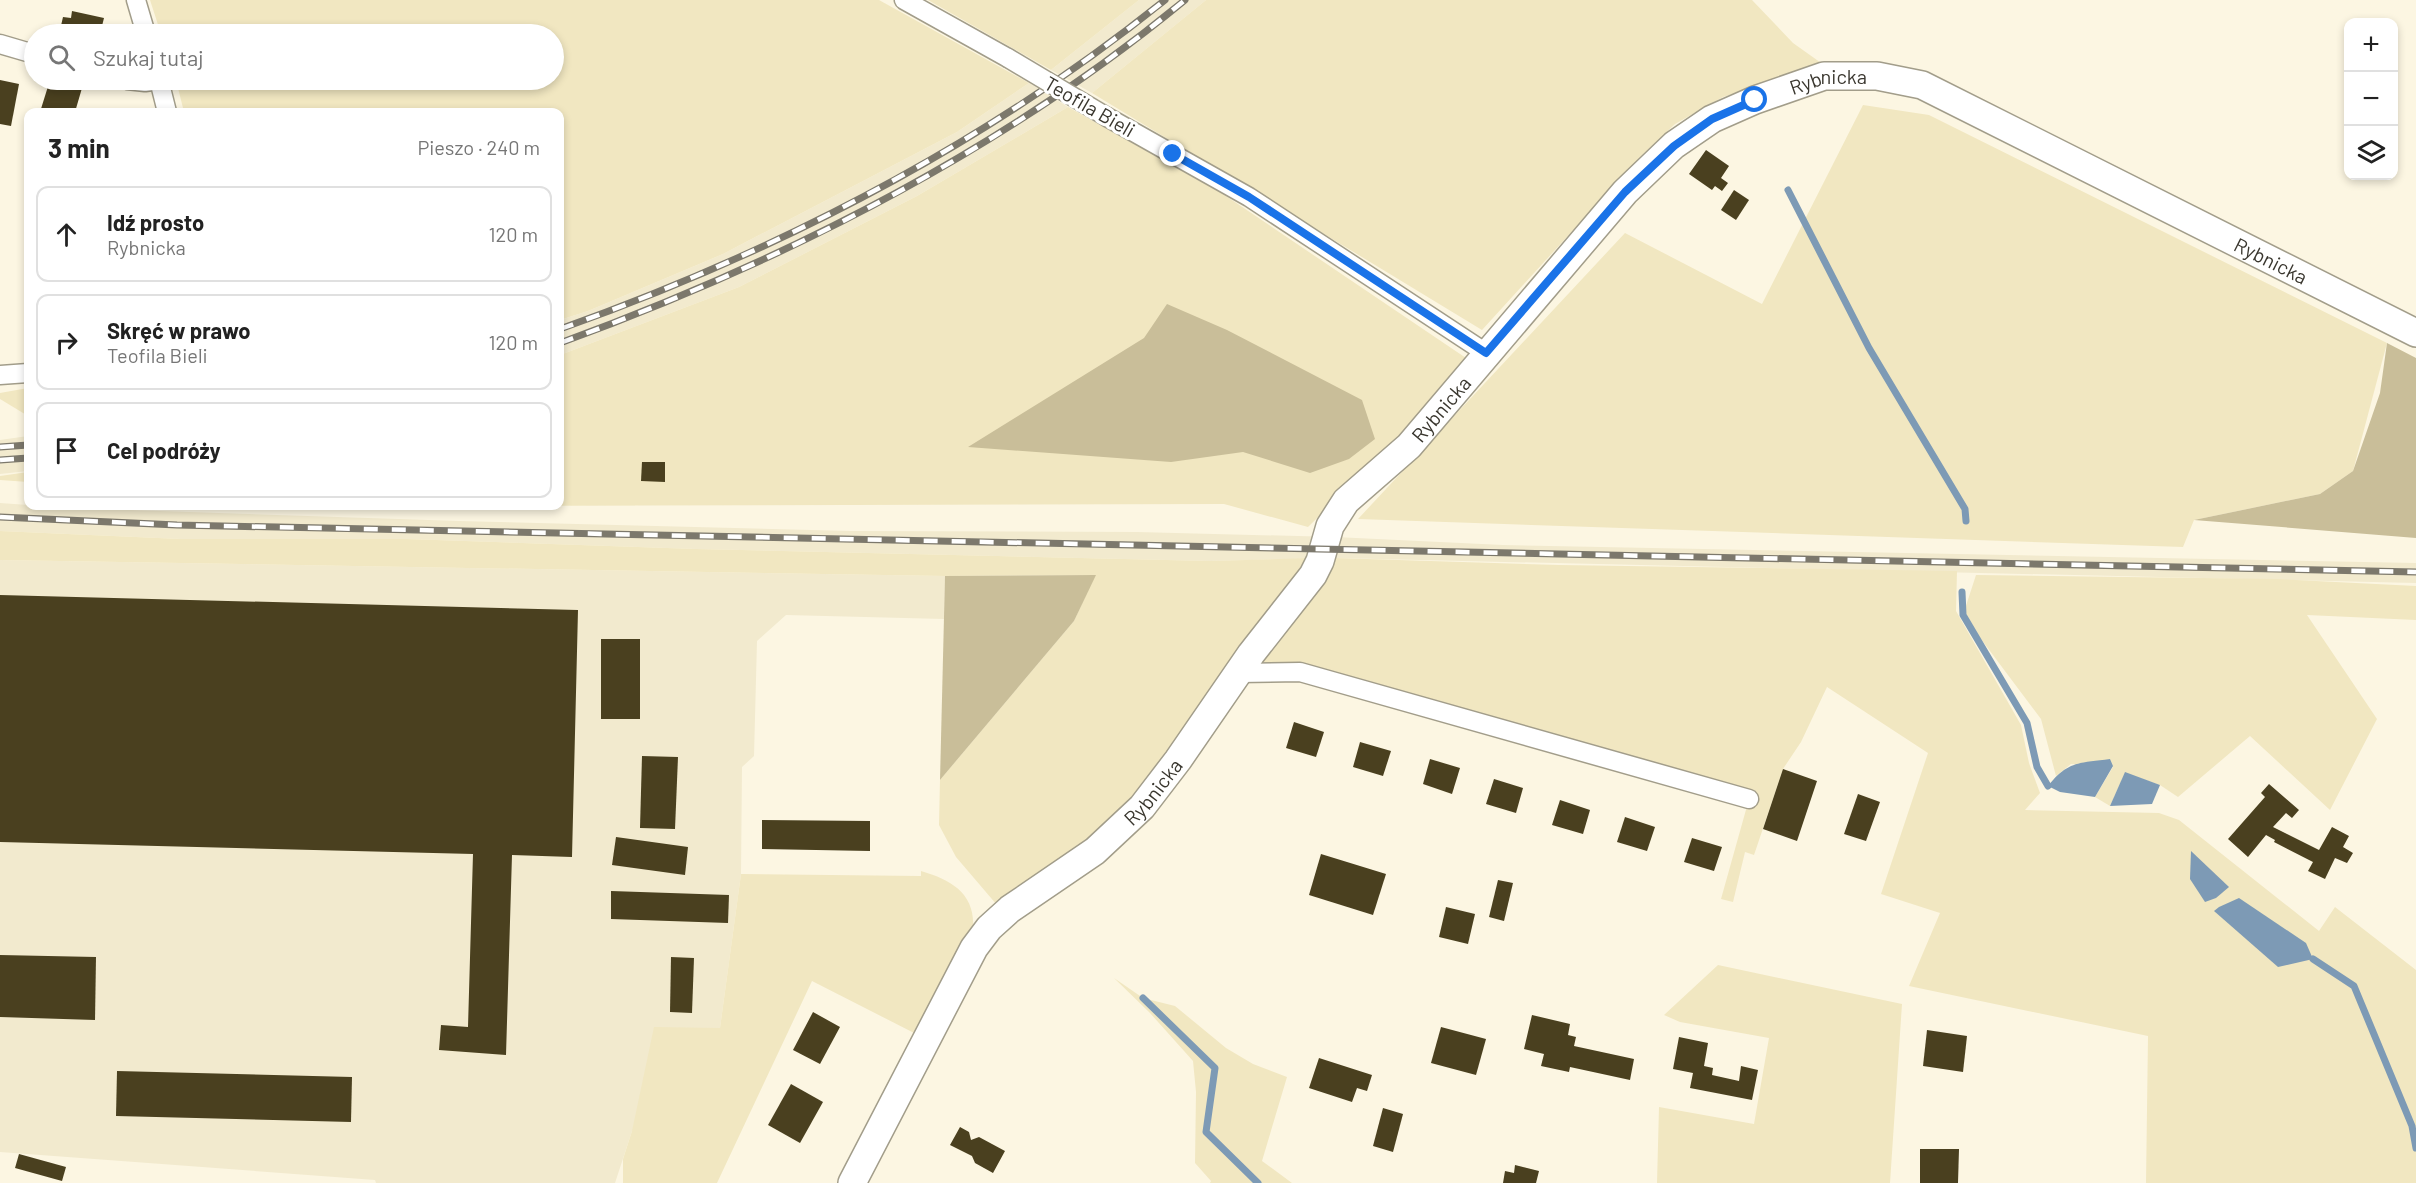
<!DOCTYPE html>
<html lang="pl">
<head>
<meta charset="utf-8">
<style>
  :root { --surface:#fff; --page:#f2f2f2; --text:#222; --muted:#767676; --line:#e0e0e0 }
  body { margin:0; font-family:Barlow,sans-serif; background:var(--page); color:var(--text) }
  .controls { position:absolute; right:18px; top:18px; display:grid; overflow:hidden; border-radius:12px; box-shadow:0 3px 9px #0003 }
  .controls button { width:54px; height:54px; display:grid; place-items:center; padding:0; border:0; border-bottom:2px solid var(--line); background:var(--surface); color:var(--text); font:30px sans-serif }
  .stop { position:absolute; width:18px; height:18px; margin:-14px; border:4px solid #1a73e8; border-radius:50%; background:#fff }
  .stop.end { background:#1a73e8; border-color:#fff; box-shadow:0 2px 6px #0008 }
  .list { margin:0; padding:0; list-style:none }
  h2 { display:flex; justify-content:space-between; align-items:center; height:78px; margin:0; padding:0 24px; font-size:26px }
  h2 small { font-size:20px; font-weight:400; color:var(--muted) }
  .list li { display:grid; grid-template-columns:39px 1fr auto; gap:18px; align-items:center; box-sizing:border-box; height:96px; margin:0 12px 12px; padding:0 12px; border:2px solid var(--line); border-radius:12px }
  .list b { display:block; font-size:22px; white-space:nowrap }
  .list p { margin:0; font-size:20px; white-space:nowrap; color:var(--muted) }
  .list em { font-size:20px; font-style:normal; color:var(--muted) }
  .icon { flex:none; width:33px; height:33px; fill:none; stroke:currentColor; stroke-width:2; stroke-linecap:round; stroke-linejoin:round }
  .map { position:relative; flex:none; width:2416px; height:1183px; overflow:hidden }
  .search { position:absolute; background:var(--surface); box-shadow:0 3px 9px #0003; left:24px; top:24px; width:540px; height:66px; display:flex; align-items:center; gap:15px; box-sizing:border-box; padding:0 21px; border-radius:33px; color:var(--muted); font-size:22px }
  .panel { position:absolute; background:var(--surface); box-shadow:0 3px 9px #0003; left:24px; top:108px; width:540px; height:402px; border-radius:12px }
  .map>svg:first-child { display:block }
</style>
</head>
<body>
<div class="map">
<svg width="2416" height="1183" viewBox="0 0 2416 1183">
  <rect width="100%" height="100%" fill="#fcf6e2"/>
  <g fill="#f2eace">
    <polygon points="1139,0 1206,0 1092,93 1051,70"/>
    <polygon points="1029,83 1068,107 917,196 739,287 560,355 560,320 588,311 723,254 957,132"/>
    <polygon points="28,436 28,471 0,474 0,440"/>
    <polygon points="0,503 70,508 459,521 851,531 1137,532 1335,537 1503,545 2416,563 2416,583 1335,558 1210,561 696,549 407,539 181,539 0,531"/>
    <polygon points="0,560 945,576 944,619 786,615 757,641 754,756 742,767 741,874 720,1028 632,1131 615,1183 376,1183 375,1180 0,1152"/>
  </g>
  <g fill="#f1e7c1">
    <polygon points="150,0 879,0 1029,83 957,132 723,254 588,311 560,320 560,112 184,112 176,80 554,80 554,34 161,34"/>
    <polygon points="928,0 1139,0 1051,70"/>
    <polygon points="1206,0 1752,0 1793,43 1824,65 1723,97 1675,124 1639,158 1482,330 1092,93"/>
    <polygon points="1863,105 1929,115 2387,343 2353,471 2320,494 2194,520 2183,547 1358,519 1625,233 1762,304"/>
    <polygon points="1068,107 1223,194 1466,358 1401,436 1308,527 1224,504 447,506 432,506 560,506 560,355 739,287 917,196"/>
    <polygon points="28,388 28,416 0,399 0,393"/>
    <polygon points="28,472 28,482 0,480 0,476"/>
    <polygon points="0,531 181,539 407,539 696,549 1210,561 1310,558 1124,813 1085,848 997,905 956,857 939,825 940,780 1074,621 1095,575 945,576 0,560"/>
    <polygon points="1335,558 1559,565 1957,571 1956,611 2021,725 2029,763 2040,793 2025,810 2159,813 2179,820 2319,931 2335,907 2416,970 2416,1183 2146,1183 2148,1036 1909,986 1940,913 1881,894 1928,753 1827,687 1801,742 1783,769 1754,855 1745,852 1733,902 1721,899 1749,799 1256,667"/>
    <polygon points="1976,575 2278,579 2416,586 2416,620 2307,615 2377,719 2330,810 2250,736 2178,797 2160,785 2125,773 2110,806 2095,797 2113,767 2071,764 2056,776 2041,719 1963,615"/>
    <path d="M921 871C952 880 976 894 973 930L920 1036 812 981 717 1183H623V1159L632 1131 654 1027 720 1028 741 874 921 876Z"/>
    <polygon points="1718,965 1902,1004 1890,1183 1657,1183 1659,1107 1754,1124 1769,1038 1680,1022 1664,1015"/>
    <polygon points="1114,978 1143,998 1175,1006 1226,1048 1253,1064 1287,1077 1262,1161 1292,1183 1210,1183 1211,1181 1195,1163 1196,1092 1193,1061 1150,1013"/>
  </g>
  <g fill="#c9be99">
    <polygon points="1167,304 1227,330 1362,400 1375,439 1349,459 1310,473 1243,452 1171,462 968,447 1144,338"/>
    <polygon points="2387,343 2416,358 2416,538 2194,520 2320,494 2353,471 2380,393"/>
    <polygon points="1096,575 1074,621 940,780 945,576"/>
  </g>
  <g fill="#7d9ab5">
    <path d="M2110 759 2113 766 2095 797 2060 792 2048 786C2068 761 2079 763 2110 759Z"/>
    <polygon points="2125,772 2160,785 2152,804 2110,806"/>
    <polygon points="2191,851 2229,887 2216,898 2205,902 2190,879"/>
    <polygon points="2239,898 2306,943 2313,959 2278,967 2214,911 2219,907"/>
  </g>
  <g fill="none" stroke-linecap="round" stroke-linejoin="round">
    <g stroke="#7d9ab5" stroke-width="7">
      <polyline points="1788,190 1869,348 1965,509 1966,521"/>
      <polyline points="1962,592 1963,615 2027,723 2037,767 2048,786"/>
      <polyline points="2313,959 2354,986 2412,1126 2416,1148"/>
      <polyline points="1143,998 1215,1068 1206,1132 1258,1183"/>
    </g>
  </g>
  <g fill="#4a401f">
    <polygon points="72,11 104,18 100,34 68,34 68,32 60,30 63,17 71,18"/>
    <polygon points="0,80 19,84 11,126 0,124"/>
    <polygon points="50,80 82,88 75,112 40,112"/>
    <polygon points="1706,150 1729,166 1721,178 1728,183 1722,191 1715,186 1712,190 1689,174"/>
    <polygon points="1734,190 1749,200 1736,220 1721,210"/>
    <polygon points="642,462 665,462 665,482 641,481"/>
    <polygon points="0,595 578,610 572,857 512,855 506,1055 439,1050 441,1025 468,1027 473,854 0,842"/>
    <rect x="601" y="639" width="39" height="80"/>
    <polygon points="1294,722 1324,732 1316,757 1286,748"/>
    <polygon points="1360,742 1391,751 1383,776 1353,767"/>
    <polygon points="642,756 678,757 675,829 640,828"/>
    <polygon points="1430,759 1460,768 1452,794 1423,784"/>
    <polygon points="1783,769 1817,781 1797,841 1763,829"/>
    <polygon points="1494,779 1523,788 1516,813 1486,804"/>
    <polygon points="2269,784 2299,810 2292,818 2286,813 2273,827 2319,850 2332,827 2349,836 2343,847 2353,853 2347,863 2335,858 2325,879 2308,871 2313,862 2274,842 2275,840 2266,835 2248,857 2228,839 2265,797 2261,793"/>
    <polygon points="1858,794 1880,802 1866,841 1844,834"/>
    <polygon points="1560,800 1590,810 1583,834 1552,825"/>
    <polygon points="1625,817 1655,827 1647,851 1617,842"/>
    <polygon points="762,820 870,821 870,851 762,849"/>
    <polygon points="616,837 688,847 685,875 612,865"/>
    <polygon points="1692,838 1722,847 1714,871 1684,862"/>
    <polygon points="1321,854 1386,874 1373,915 1309,895"/>
    <polygon points="1498,880 1513,883 1504,921 1489,917"/>
    <polygon points="611,891 729,895 728,923 611,919"/>
    <polygon points="1446,907 1475,914 1468,944 1439,937"/>
    <polygon points="0,955 96,957 95,1020 0,1017"/>
    <polygon points="671,957 694,958 692,1013 670,1012"/>
    <polygon points="813,1012 840,1027 820,1064 793,1050"/>
    <polygon points="1532,1015 1570,1024 1568,1035 1576,1037 1574,1046 1634,1059 1630,1080 1570,1067 1569,1072 1541,1066 1544,1054 1524,1049"/>
    <polygon points="1441,1027 1486,1039 1476,1075 1431,1063"/>
    <polygon points="1927,1030 1967,1036 1963,1072 1923,1066"/>
    <polygon points="1679,1037 1708,1043 1704,1066 1713,1068 1712,1075 1739,1081 1741,1066 1758,1070 1752,1100 1690,1088 1693,1073 1673,1069"/>
    <polygon points="1319,1058 1372,1075 1367,1091 1357,1088 1352,1102 1309,1088"/>
    <polygon points="117,1071 352,1077 351,1122 116,1116"/>
    <polygon points="791,1084 823,1102 800,1143 768,1125"/>
    <polygon points="1383,1108 1403,1114 1393,1152 1373,1146"/>
    <polygon points="960,1127 969,1132 971,1140 979,1137 1005,1151 993,1173 975,1163 972,1156 950,1145"/>
    <polygon points="1920,1149 1959,1149 1958,1183 1920,1183"/>
    <polygon points="19,1154 66,1167 62,1181 15,1168"/>
    <polygon points="1515,1165 1539,1171 1536,1183 1503,1183 1505,1171 1514,1173"/>
  </g>
  <g fill="none" stroke-linecap="round" stroke-linejoin="round">
    <g stroke="#a29d8a" stroke-width="21">
      <g id="street">
        <polyline points="136,0 146,34"/>
        <polyline points="904,0 1008,58"/>
        <polyline points="0,44 34,54"/>
        <polyline points="127,80 145,82 159,80"/>
        <polyline points="159,80 167,112"/>
        <polyline points="1107,117 1249,197 1486,353"/>
        <polyline points="0,375 28,373"/>
        <polyline points="1238,673 1300,672 1749,799"/>
      </g>
    </g>
    <g stroke="#a29d8a" stroke-width="30">
      <g id="secondary">
        <path id="s1" d="M852 1183 974 948 989 928 1010 909 1095 851 1142 807 1178 760 1251 654 1313 575 1320 561 1330 526 1346 501 1409 446 1625 192 1674 145 1712 119 1755 100 1824 76H1877L1922 85 2416 333"/>
      </g>
    </g>
    <use href="#street" stroke="#fff" stroke-width="18"/>
    <use href="#secondary" stroke="#fff" stroke-width="27"/>
    <g stroke="#7c786c" stroke-width="7">
      <g id="rail">
        <path d="M560 329C776 252 986 144 1165 0"/>
        <path d="M560 343C784 261 1001 152 1185 0"/>
        <polyline points="0,447 28,445"/>
        <polyline points="0,460 28,458"/>
        <polyline points="0,517 177,525 2416,572"/>
      </g>
    </g>
    <use href="#rail" stroke="#fff" stroke-width="4.5" stroke-dasharray="14" stroke-linecap="butt"/>
    <g stroke="#a29d8a" stroke-width="21" stroke-linecap="butt">
      <polyline id="street-bridge" points="1008,58 1107,117"/>
    </g>
    <use href="#street-bridge" stroke="#fff" stroke-width="18"/>
  </g>
  <g fill="none" stroke-linecap="round" stroke-linejoin="round">
    <polyline stroke="#1a73e8" stroke-width="8" points="1173,154 1249,197 1486,353 1625,192 1674,146 1712,119 1755,100"/>
  </g>
  <g text-anchor="middle" dominant-baseline="central" stroke-width="6" stroke-linejoin="round" paint-order="stroke">
    <g font-size="20" fill="#3a372f" stroke="#fff">
      <text stroke="none"><textPath href="#s1" startOffset="1510">Rybnicka</textPath></text>
      <text transform="translate(1090 106) rotate(30)">Teofila Bieli</text>
      <text stroke="none"><textPath href="#s1" startOffset="1996">Rybnicka</textPath></text>
      <text stroke="none"><textPath href="#s1" startOffset="988">Rybnicka</textPath></text>
      <text stroke="none"><textPath href="#s1" startOffset="504">Rybnicka</textPath></text>
    </g>
  </g>
</svg>
<div class="controls">
<button>+</button>
<button>−</button>
<button><svg class="icon" aria-label="layers" viewBox="0 0 24 24"><path d="M12 4l9 5-9 5-9-5zM3 14l9 5 9-5"/></svg></button>
</div>
<div class="stop" style="left:1755px;top:100px"></div>
<div class="stop end" style="left:1173px;top:154px"></div>
<div class="search"><svg class="icon" aria-label="search" viewBox="0 0 24 24"><circle cx="10" cy="10" r="6"/><path d="M15 15l6 6"/></svg>Szukaj tutaj</div>
<section class="panel">
<h2>3 min<small>Pieszo · 240 m</small></h2>
<ul class="list">
<li><svg class="icon" aria-label="ahead" viewBox="0 0 24 24"><path d="M12 20V5M6 11l6-6 6 6"/></svg><div><b>Idź prosto</b><p>Rybnicka</p></div><em>120 m</em></li>
<li><svg class="icon" aria-label="right" viewBox="0 0 24 24"><path d="M7 20v-9h11M14 6l5 5-5 5"/></svg><div><b>Skręć w prawo</b><p>Teofila Bieli</p></div><em>120 m</em></li>
<li><svg class="icon" aria-label="arrive" viewBox="0 0 24 24"><path d="M6 21V4h12l-3 4 3 4H6"/></svg><div><b>Cel podróży</b></div></li>
</ul>
</section>
</div>
</body>
</html>
